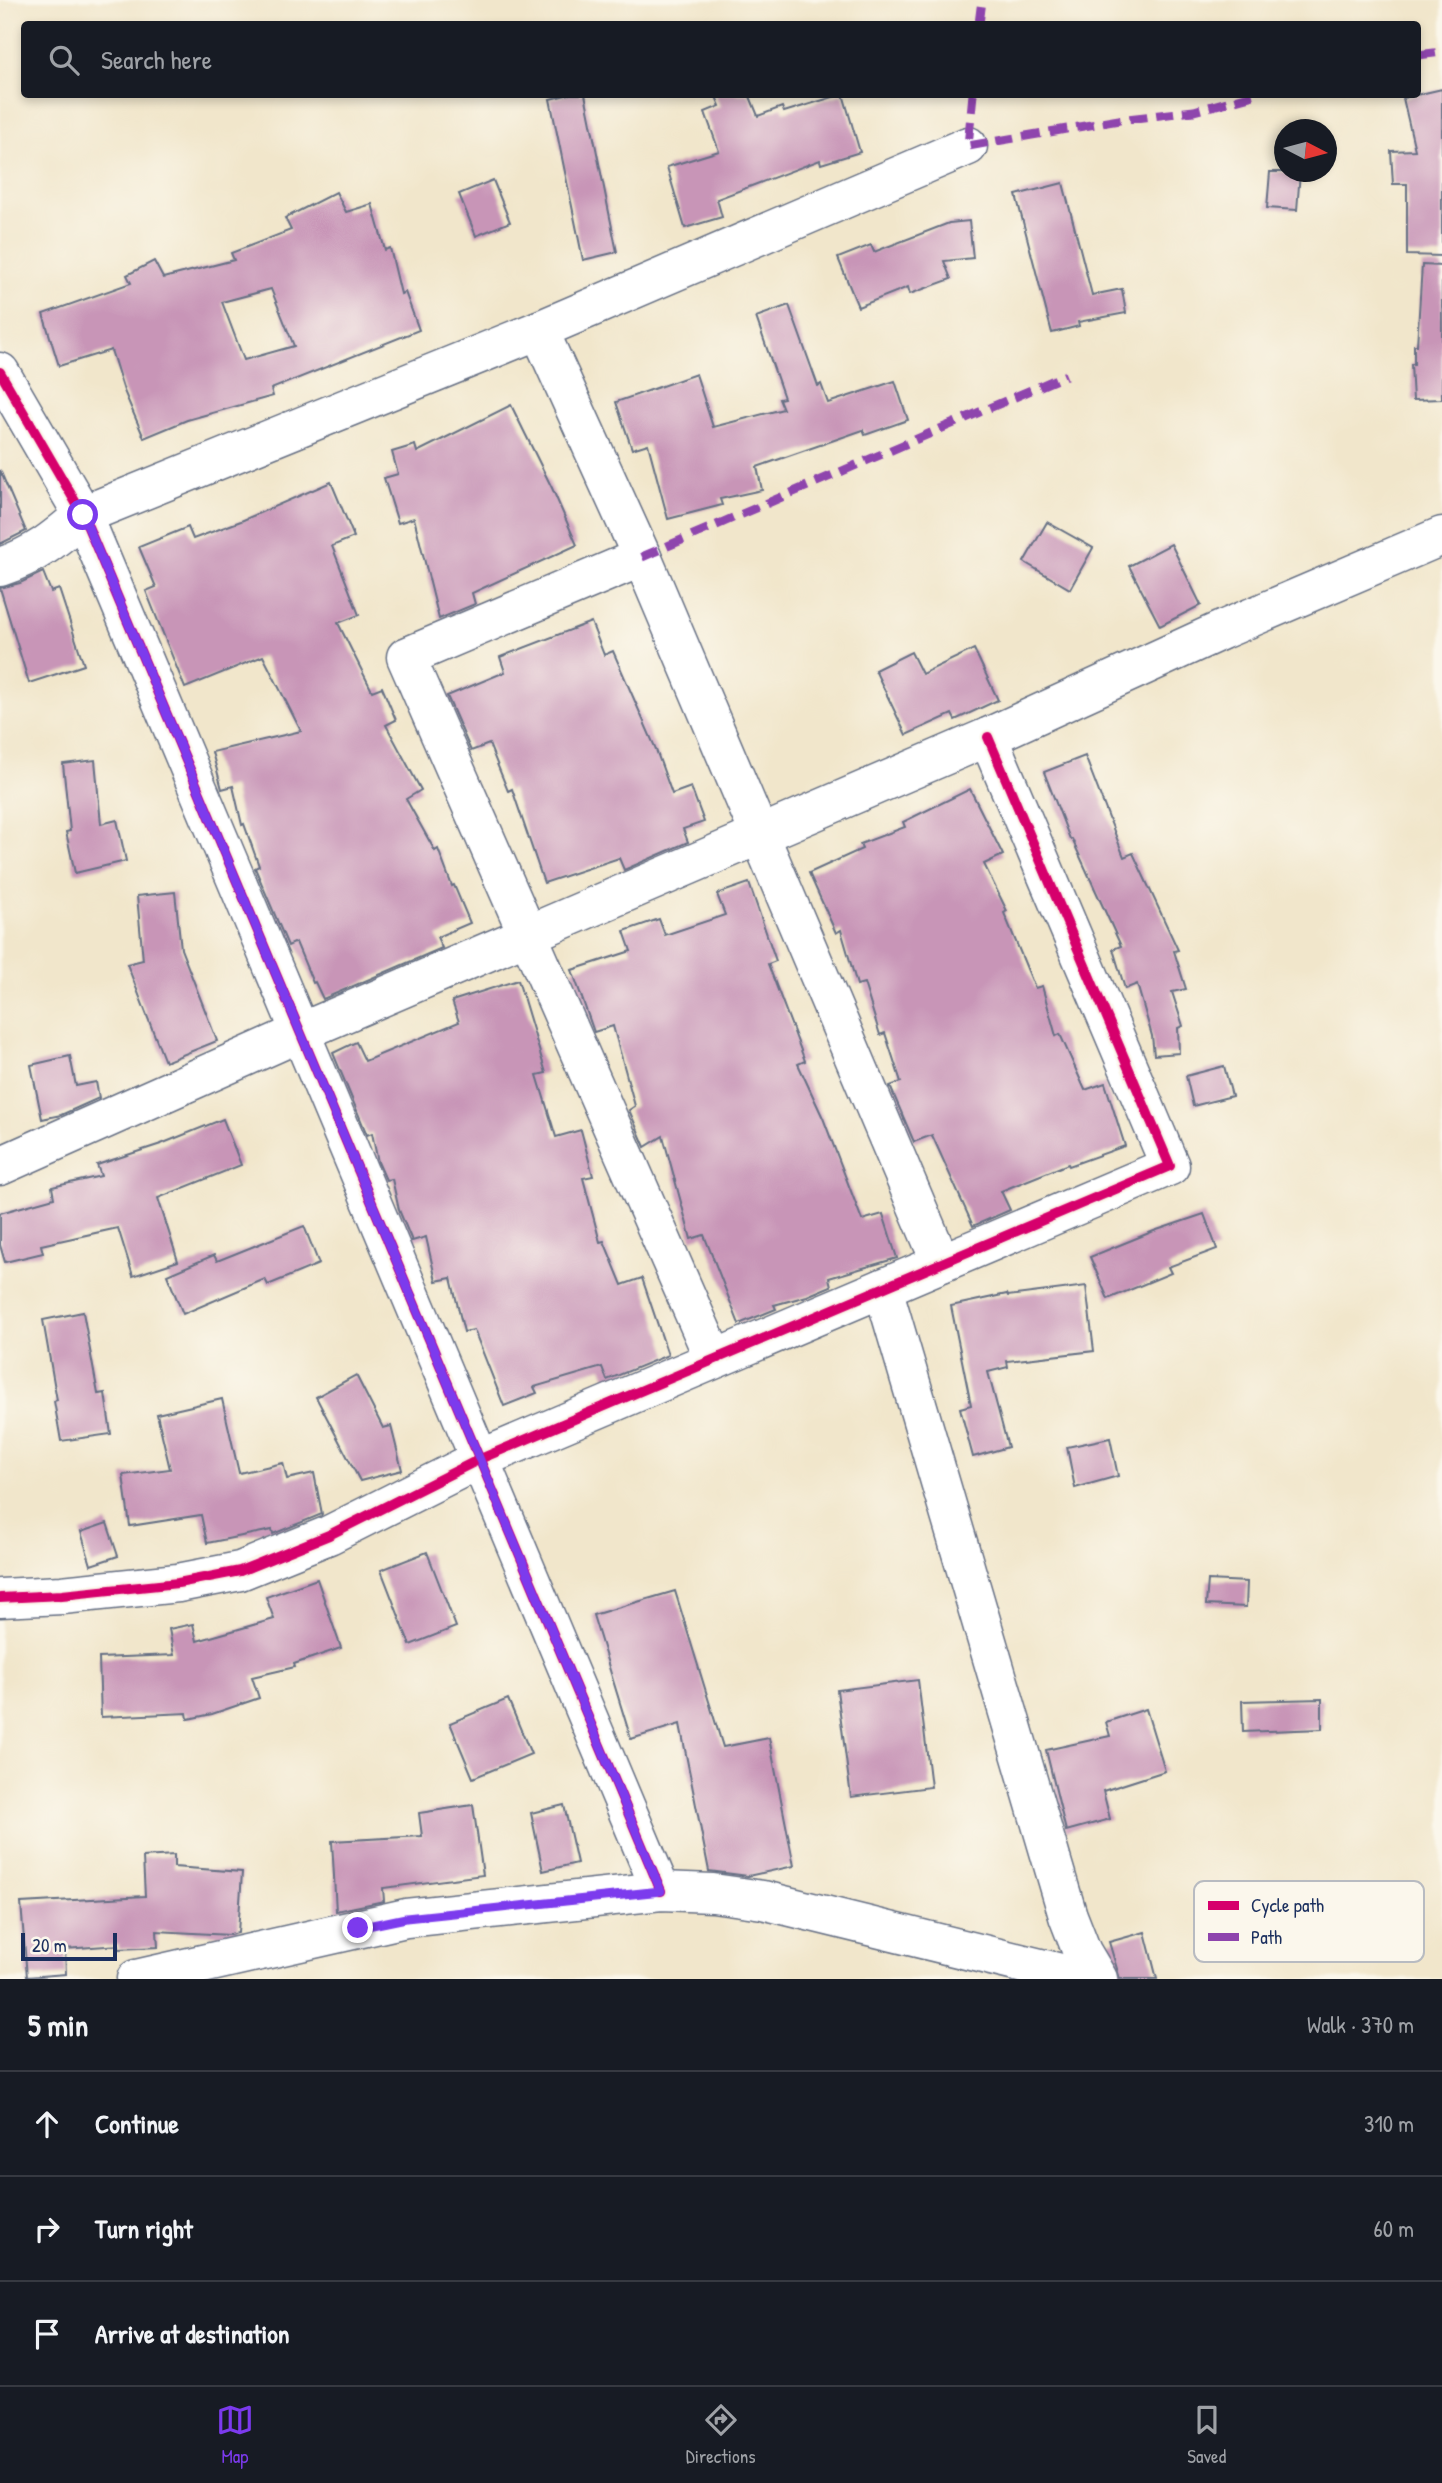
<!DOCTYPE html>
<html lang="en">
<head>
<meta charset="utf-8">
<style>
  :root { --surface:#171b24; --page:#242831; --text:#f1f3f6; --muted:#9ea1a6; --line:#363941; --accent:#7c3aed }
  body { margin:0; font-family:"Patrick Hand",sans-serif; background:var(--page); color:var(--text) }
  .compass { position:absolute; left:1274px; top:119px; width:63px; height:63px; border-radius:50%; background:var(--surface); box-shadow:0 4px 10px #0003; rotate:96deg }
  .scale { position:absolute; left:21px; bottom:18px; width:96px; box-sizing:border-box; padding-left:7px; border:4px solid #1b2f5e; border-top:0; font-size:19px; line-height:24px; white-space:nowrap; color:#1b2f5e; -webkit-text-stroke:5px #fbf7ec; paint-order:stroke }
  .stop { position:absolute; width:21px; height:21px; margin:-16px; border:5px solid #7c3aed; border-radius:50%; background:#fff }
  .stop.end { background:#7c3aed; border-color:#fff; box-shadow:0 2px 7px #0008 }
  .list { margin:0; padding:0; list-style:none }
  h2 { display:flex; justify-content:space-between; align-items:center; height:91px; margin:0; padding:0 28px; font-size:30px }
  h2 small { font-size:23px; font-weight:400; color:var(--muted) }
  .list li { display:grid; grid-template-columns:46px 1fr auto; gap:21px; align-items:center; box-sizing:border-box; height:105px; padding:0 28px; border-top:2px solid var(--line) }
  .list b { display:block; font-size:26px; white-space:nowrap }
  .list em { font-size:23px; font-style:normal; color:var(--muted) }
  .icon { flex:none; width:38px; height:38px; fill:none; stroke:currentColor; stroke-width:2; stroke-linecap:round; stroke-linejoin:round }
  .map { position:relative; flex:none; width:1442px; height:1979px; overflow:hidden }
  .search { position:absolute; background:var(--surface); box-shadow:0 4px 10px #0003; left:21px; right:21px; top:21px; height:77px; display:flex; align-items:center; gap:18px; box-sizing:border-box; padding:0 24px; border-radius:7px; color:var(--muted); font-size:26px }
  .sheet { height:406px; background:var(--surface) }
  nav { display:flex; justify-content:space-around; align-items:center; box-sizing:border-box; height:98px; border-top:2px solid var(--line); background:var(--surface); font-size:19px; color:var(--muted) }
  nav a { display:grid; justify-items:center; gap:4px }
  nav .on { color:var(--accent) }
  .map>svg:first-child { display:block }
</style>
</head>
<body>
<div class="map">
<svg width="1442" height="1979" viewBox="0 0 1442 1979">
  <rect width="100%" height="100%" fill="#fbf7ec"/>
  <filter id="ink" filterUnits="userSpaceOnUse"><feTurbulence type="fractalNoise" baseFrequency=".0143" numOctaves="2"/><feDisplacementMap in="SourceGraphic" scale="14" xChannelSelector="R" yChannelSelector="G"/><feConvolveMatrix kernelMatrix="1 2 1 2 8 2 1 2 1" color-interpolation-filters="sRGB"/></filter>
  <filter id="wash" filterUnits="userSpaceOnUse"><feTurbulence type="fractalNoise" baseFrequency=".00686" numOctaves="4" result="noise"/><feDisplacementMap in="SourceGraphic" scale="28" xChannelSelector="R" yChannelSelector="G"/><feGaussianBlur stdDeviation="1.57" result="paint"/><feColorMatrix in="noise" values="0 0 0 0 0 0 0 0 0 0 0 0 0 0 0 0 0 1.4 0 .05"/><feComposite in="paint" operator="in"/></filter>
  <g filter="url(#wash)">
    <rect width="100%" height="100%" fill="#f1e6cb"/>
    <g id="blocks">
      <g fill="#c895b7" fill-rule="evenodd">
        <polygon points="1442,89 1442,256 1407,255 1407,184 1393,184 1391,151 1415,150 1403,98"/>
        <polygon points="570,94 585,94 617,252 583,260 550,99"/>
        <polygon points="715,94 749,94 758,116 782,107 784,112 843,94 860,152 821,164 820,160 717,199 722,217 685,228 667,167 719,151 705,112 720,106"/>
        <polygon points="1270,172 1300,172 1297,210 1267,208"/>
        <polygon points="493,180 510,222 476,236 459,194"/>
        <polygon points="1063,183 1092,295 1122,289 1126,313 1078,322 1079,326 1052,333 1016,195"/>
        <path d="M336 192 346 212 372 204 385 250 390 248 401 294 405 292 419 330 271 389 273 396 187 420 144 438 124 391 111 350 59 366 43 314 131 283 127 275 154 261 163 278 234 260 231 253 291 230 285 218ZM271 289 294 346 244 360 222 302Z"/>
        <polygon points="969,221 973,258 944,261 951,279 910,294 908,287 858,307 838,258 871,245 874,252 949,223"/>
        <polygon points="1422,265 1442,266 1442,399 1413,400 1411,364 1414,364 1414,345 1417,345"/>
        <polygon points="789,305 818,386 821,384 828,403 895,381 908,420 865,435 863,430 757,467 762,490 720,499 722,505 668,519 648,444 632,449 616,402 696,374 713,427 783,409 779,399 784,398 756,317"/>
        <polygon points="511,405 552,488 577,545 472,593 475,604 439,619 414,518 398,523 384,478 398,474 392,452 415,445 417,452"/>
        <polygon points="0,470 26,531 0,544"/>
        <polygon points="331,482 354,537 332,546 359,615 338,623 372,691 382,687 396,720 386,725 421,790 406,799 435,851 438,849 452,886 454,885 470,923 437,937 442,948 323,999 315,982 313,983 296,942 288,946 255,868 259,866 244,824 242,825 233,786 222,789 212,752 301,731 263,656 185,688 146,591 156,587 139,547 188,527 193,539 241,521"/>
        <polygon points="1047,522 1093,548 1070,589 1024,562"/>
        <polygon points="1171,544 1201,605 1160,626 1129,566"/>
        <polygon points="43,572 51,592 59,589 84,665 29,683 0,588 20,583"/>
        <polygon points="591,622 604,655 613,651 655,747 672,794 691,787 704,822 683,829 688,842 624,870 619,858 544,883 512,789 508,791 489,744 471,751 447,696 505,672 500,657"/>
        <polygon points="974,649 998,700 955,720 952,714 906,735 875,670 911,652 922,674"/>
        <polygon points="1085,756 1124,857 1133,853 1178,950 1174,951 1186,989 1172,992 1183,1026 1178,1028 1179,1053 1154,1055 1152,1036 1137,984 1125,989 1113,949 1121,946 1072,839 1070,839 1044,772"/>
        <polygon points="95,760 101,824 117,820 126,861 75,873 66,832 70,831 63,764"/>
        <polygon points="970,789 1003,855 984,864 1007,911 1004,913 1035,988 1042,986 1056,1036 1060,1034 1085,1090 1105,1083 1125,1146 1069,1166 1068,1164 1001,1191 1010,1210 973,1226 932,1135 914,1142 890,1086 901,1082 885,1033 880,1035 864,983 857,985 841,930 836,933 809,873 862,849 860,844 905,827 903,822"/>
        <polygon points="749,883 776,961 768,964 805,1061 798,1064 823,1118 862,1220 883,1214 897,1258 829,1278 831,1286 807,1296 774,1305 776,1309 739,1324 704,1235 691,1239 663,1136 645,1147 629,1110 635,1106 613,1026 594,1032 572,970 631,951 624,931 659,919 665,935 725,915 717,894"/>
        <polygon points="175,892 181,949 217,1041 165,1062 127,964 143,960 137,896"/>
        <polygon points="518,980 546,1073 537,1075 556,1137 581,1130 593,1176 583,1178 600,1242 604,1241 622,1285 642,1278 668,1355 607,1380 602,1367 534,1387 537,1393 504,1406 474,1330 464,1332 451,1278 436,1281 426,1237 412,1241 399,1210 392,1179 386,1180 378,1162 372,1133 367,1135 333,1053 356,1042 365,1061 459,1022 452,1001"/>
        <polygon points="70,1056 76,1086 96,1082 99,1098 61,1115 42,1119 31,1065"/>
        <polygon points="1224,1066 1232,1096 1193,1106 1186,1076"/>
        <polygon points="223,1119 241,1165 158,1198 178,1261 133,1276 118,1228 41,1245 43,1253 5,1262 0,1245 0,1213 54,1198 52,1187 101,1176 97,1165 161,1144"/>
        <polygon points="1204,1214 1217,1249 1168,1267 1171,1273 1108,1299 1090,1257 1154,1231"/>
        <polygon points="304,1226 319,1264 268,1285 265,1279 183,1314 167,1275 214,1255 217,1261"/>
        <polygon points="1086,1286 1094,1351 1007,1361 1008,1367 988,1372 1008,1447 973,1457 960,1408 971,1405 951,1306 1007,1294 1008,1296"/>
        <polygon points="83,1312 98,1394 105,1393 111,1434 61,1441 54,1401 57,1400 43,1320"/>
        <polygon points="356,1375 383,1428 391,1426 402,1470 360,1481 316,1397"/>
        <polygon points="222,1399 239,1473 283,1463 287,1479 314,1473 322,1514 273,1534 272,1530 207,1543 201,1515 130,1526 123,1475 170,1469 157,1414"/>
        <polygon points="1110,1438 1118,1476 1075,1488 1067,1447"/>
        <polygon points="107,1523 118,1556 91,1565 81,1532"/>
        <polygon points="427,1552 456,1627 410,1645 381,1570"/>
        <polygon points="317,1579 341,1648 294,1664 295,1667 252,1677 259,1698 212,1714 188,1719 187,1713 101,1717 99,1658 174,1655 169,1629 193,1624 197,1641 274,1619 266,1597"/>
        <polygon points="1208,1580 1247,1582 1246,1607 1206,1605"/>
        <polygon points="675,1591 723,1747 769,1738 794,1866 748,1876 709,1871 680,1724 631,1739 593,1615"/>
        <polygon points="918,1680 931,1787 851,1797 837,1690"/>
        <polygon points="508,1699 531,1754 473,1778 450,1723"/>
        <polygon points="1322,1699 1322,1729 1243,1732 1242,1701"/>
        <polygon points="1146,1709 1165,1771 1103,1791 1110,1819 1066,1831 1046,1750 1110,1736 1106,1722"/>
        <polygon points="473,1805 483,1875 383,1888 384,1901 336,1911 332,1841 422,1836 419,1813"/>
        <polygon points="564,1805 577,1863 543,1871 531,1813"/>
        <polygon points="174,1855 174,1867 242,1872 238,1933 230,1935 157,1931 158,1947 119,1949 119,1945 65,1949 66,1974 27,1977 21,1903 145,1896 143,1857"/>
        <polygon points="1145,1932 1157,1979 1120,1979 1109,1942"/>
      </g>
    </g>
  </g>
  <g filter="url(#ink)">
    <use href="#blocks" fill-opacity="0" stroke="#666f84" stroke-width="2"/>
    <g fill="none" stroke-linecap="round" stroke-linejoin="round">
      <g stroke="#666f84" stroke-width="41">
        <g id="minor">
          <polyline points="539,330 642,557 941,1263"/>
          <polyline points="0,372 83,515 661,1891"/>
          <polyline points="642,557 406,657 714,1359"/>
          <path d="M0 567C36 555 54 540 83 515L539 330 968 146"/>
          <polyline points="0,1166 301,1032 988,737 1222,630 1442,536"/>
          <polyline points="883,1288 1068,1916 1082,1952 1098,1979"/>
          <polyline points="0,1598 62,1595 178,1583 240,1571 329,1535 480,1459 1170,1166 988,737"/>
          <polyline points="136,1979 406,1918 661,1891 713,1893 763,1900 1085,1979"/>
        </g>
      </g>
      <use href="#minor" stroke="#fff" stroke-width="38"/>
      <g stroke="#8e44ad" stroke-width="9" stroke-dasharray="18 9" stroke-linecap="butt">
        <polyline points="979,24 982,0"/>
        <polyline points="1418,55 1442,52"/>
        <polyline points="973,94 968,146 1119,120 1194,111 1257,94"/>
        <polyline points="642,557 1066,375"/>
      </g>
      <g stroke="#fbf7ec" stroke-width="15">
        <g id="cycleway">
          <polyline points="0,372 83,515 661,1891"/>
          <polyline points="0,1598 62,1595 178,1583 240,1571 329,1535 480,1459 1170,1166 988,737"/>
        </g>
      </g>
      <use href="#cycleway" stroke="#d6006c" stroke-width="10"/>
    </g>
  </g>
  <g fill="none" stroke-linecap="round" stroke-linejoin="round" filter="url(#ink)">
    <polyline stroke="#7c3aed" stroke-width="9" points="83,515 661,1891 406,1918 358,1928"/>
  </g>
  <rect x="1194" y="1881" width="230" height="81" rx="10" fill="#fbf7ec" stroke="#b8bbc1" stroke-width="2"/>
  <rect x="1208" y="1901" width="31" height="9" fill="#d6006c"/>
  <rect x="1208" y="1933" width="31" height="8" fill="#8e44ad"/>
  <g font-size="19" fill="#1b2f5e">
    <text x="1251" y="1912">Cycle path</text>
    <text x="1251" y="1944">Path</text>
  </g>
</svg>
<svg class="compass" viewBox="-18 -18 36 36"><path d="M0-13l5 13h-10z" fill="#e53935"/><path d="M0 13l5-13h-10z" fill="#9ea1a6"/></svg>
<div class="scale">20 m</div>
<div class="stop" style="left:83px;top:515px"></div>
<div class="stop end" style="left:358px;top:1928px"></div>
<div class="search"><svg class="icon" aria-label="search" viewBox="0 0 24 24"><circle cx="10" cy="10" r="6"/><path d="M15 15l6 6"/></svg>Search here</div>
</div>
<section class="sheet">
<h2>5 min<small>Walk · 370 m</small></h2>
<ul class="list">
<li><svg class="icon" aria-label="ahead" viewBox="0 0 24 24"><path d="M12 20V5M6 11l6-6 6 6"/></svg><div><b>Continue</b></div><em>310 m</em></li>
<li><svg class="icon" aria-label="right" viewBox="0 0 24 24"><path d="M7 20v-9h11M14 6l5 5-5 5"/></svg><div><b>Turn right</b></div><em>60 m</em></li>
<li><svg class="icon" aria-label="arrive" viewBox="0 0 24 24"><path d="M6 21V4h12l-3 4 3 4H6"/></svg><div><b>Arrive at destination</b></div></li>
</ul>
</section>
<nav>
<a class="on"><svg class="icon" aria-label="map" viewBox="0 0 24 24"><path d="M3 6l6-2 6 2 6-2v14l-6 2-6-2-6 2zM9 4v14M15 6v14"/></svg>Map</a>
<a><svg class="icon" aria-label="directions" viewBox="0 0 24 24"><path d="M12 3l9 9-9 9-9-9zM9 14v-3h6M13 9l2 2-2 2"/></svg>Directions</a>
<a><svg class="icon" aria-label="saved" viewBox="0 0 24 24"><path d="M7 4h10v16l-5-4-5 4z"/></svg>Saved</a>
</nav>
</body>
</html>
